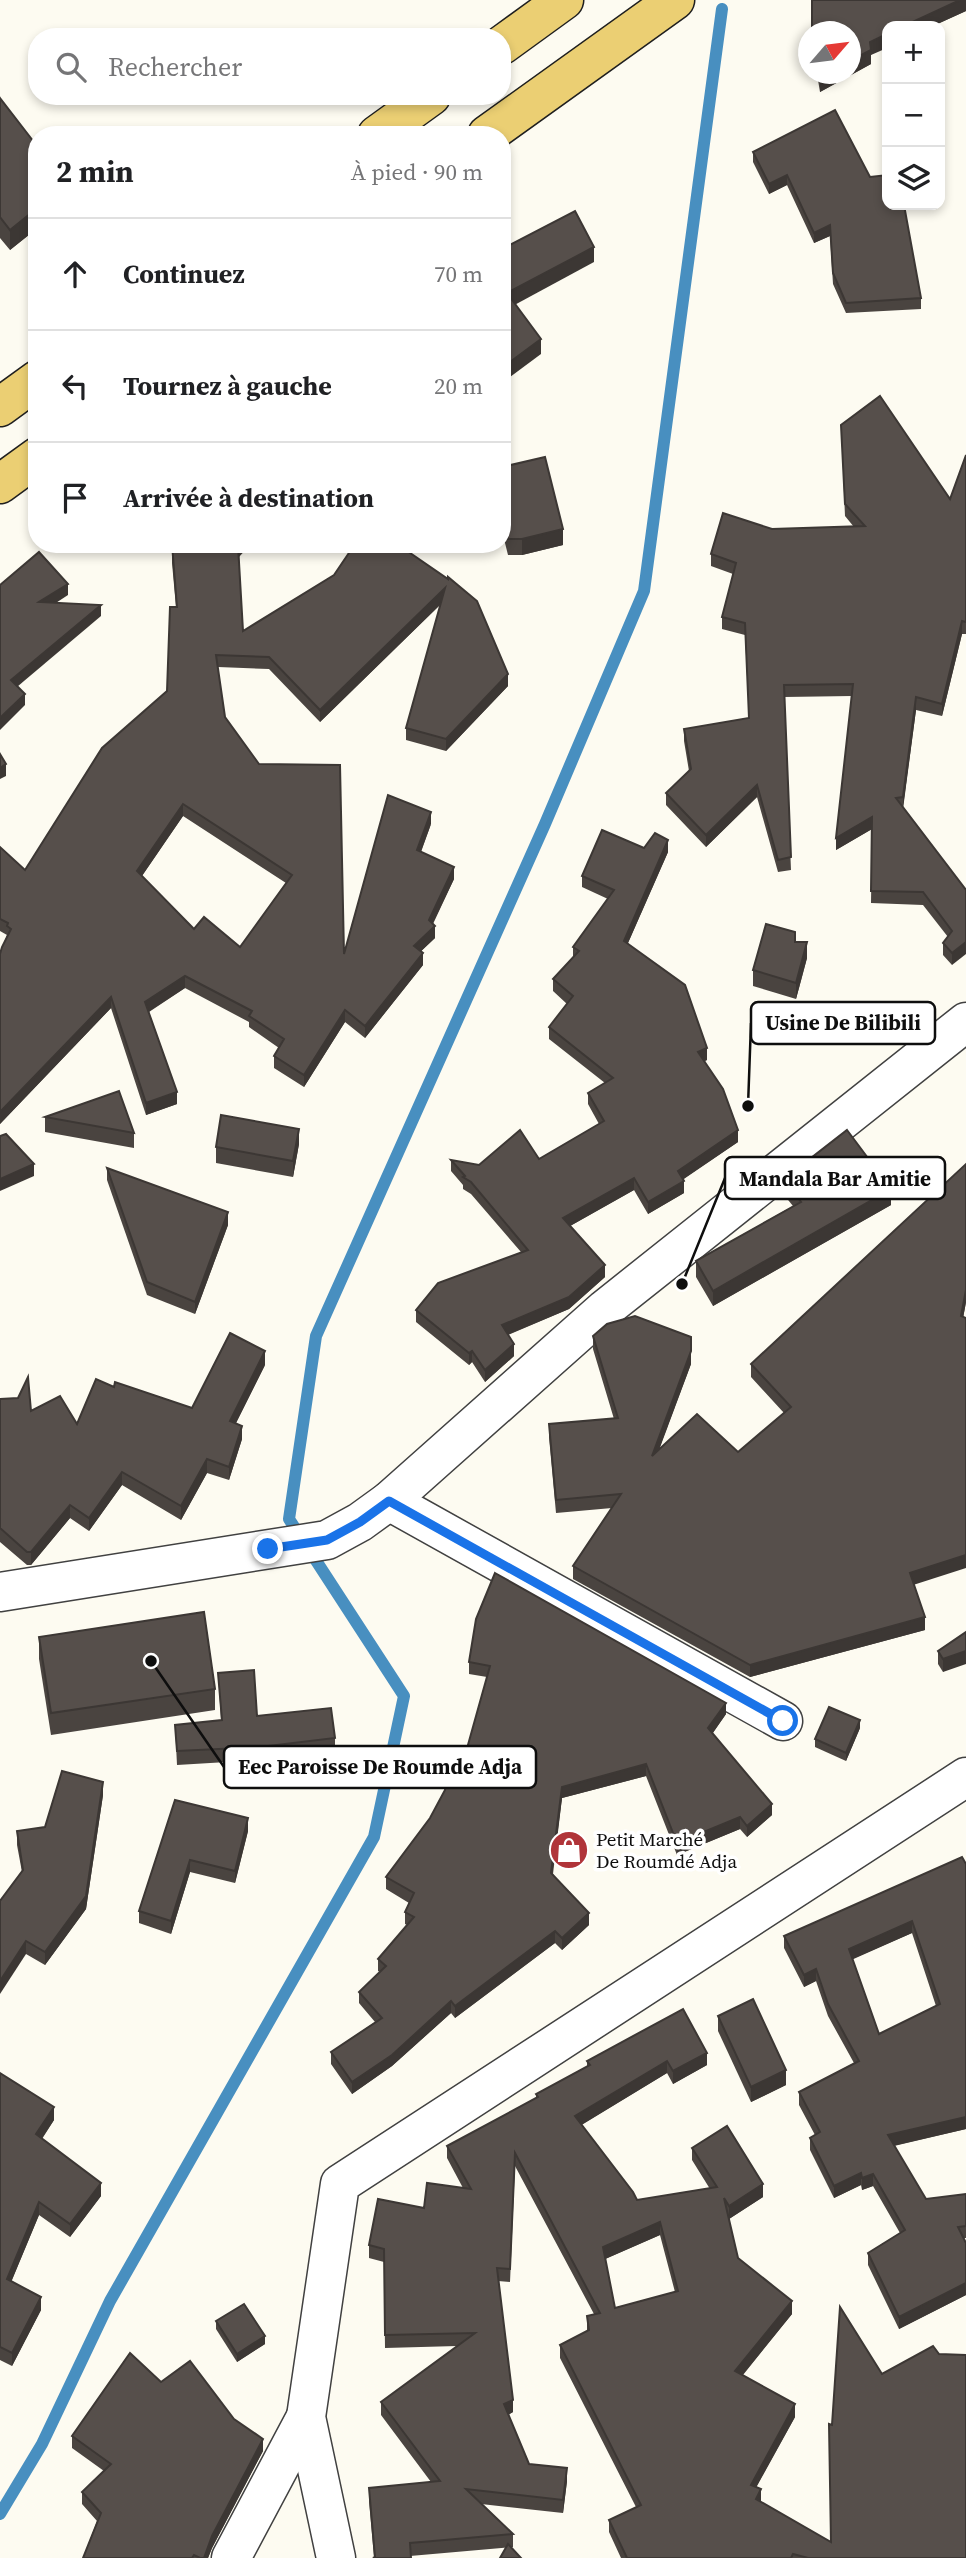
<!DOCTYPE html>
<html lang="fr">
<head>
<meta charset="utf-8">
<style>
  :root { --surface:#fff; --page:#f6f6f6; --text:#202124; --muted:#757577; --line:#e0e0e0 }
  body { margin:0; font-family:"Source Serif 4",serif; background:var(--page); color:var(--text) }
  .controls { position:absolute; right:21px; top:21px; display:grid; overflow:hidden; border-radius:14px; box-shadow:0 4px 10px #0003 }
  .controls button { width:63px; height:63px; display:grid; place-items:center; padding:0; border:0; border-bottom:2px solid var(--line); background:var(--surface); color:var(--text); font:35px sans-serif }
  .compass { position:absolute; left:798px; top:21px; width:63px; height:63px; border-radius:50%; background:var(--surface); box-shadow:0 4px 10px #0003; rotate:62deg }
  .stop { position:absolute; width:21px; height:21px; margin:-16px; border:5px solid #1a73e8; border-radius:50%; background:#fff }
  .stop.end { background:#1a73e8; border-color:#fff; box-shadow:0 2px 7px #0008 }
  .list { margin:0; padding:0; list-style:none }
  h2 { display:flex; justify-content:space-between; align-items:center; height:91px; margin:0; padding:0 28px; font-size:30px }
  h2 small { font-size:23px; font-weight:400; color:var(--muted) }
  .list li { display:grid; grid-template-columns:46px 1fr auto; gap:21px; align-items:center; box-sizing:border-box; height:112px; padding:0 28px; border-top:2px solid var(--line) }
  .list b { display:block; font-size:26px; white-space:nowrap }
  .list em { font-size:23px; font-style:normal; color:var(--muted) }
  .icon { flex:none; width:38px; height:38px; fill:none; stroke:currentColor; stroke-width:2; stroke-linecap:round; stroke-linejoin:round }
  .map { position:relative; flex:none; width:966px; height:2558px; overflow:hidden }
  .search { position:absolute; background:var(--surface); box-shadow:0 4px 10px #0003; left:28px; top:28px; width:483px; height:77px; display:flex; align-items:center; gap:18px; box-sizing:border-box; padding:0 24px; border-radius:28px; color:var(--muted); font-size:26px }
  .panel { position:absolute; background:var(--surface); box-shadow:0 4px 10px #0003; left:28px; top:126px; width:483px; height:427px; border-radius:28px }
  .map>svg:first-child { display:block }
</style>
</head>
<body>
<div class="map">
<svg width="966" height="2558" viewBox="0 0 966 2558">
  <rect width="100%" height="100%" fill="#fdfbf1"/>
  <g fill="none" stroke-linecap="round" stroke-linejoin="round">
    <polyline stroke="#488fc0" stroke-width="12" points="0,2514 42,2444 110,2301 374,1837 404,1696 289,1519 316,1336 545,824 644,591 722,9"/>
    <g stroke="#414141" stroke-width="41">
      <g id="minor">
        <polyline points="389,1501 783,1721"/>
        <polyline points="0,1592 327,1540 360,1522 389,1501 605,1309 966,1022"/>
        <polyline points="231,2558 306,2417"/>
        <polyline points="336,2558 306,2417 340,2184 966,1777"/>
      </g>
    </g>
    <g stroke="#1f1f1f" stroke-width="41">
      <g id="major">
        <polyline points="502,45 564,0"/>
        <polyline points="377,135 431,96"/>
        <polyline points="487,135 675,0"/>
        <polyline points="0,407 37,380"/>
        <polyline points="0,484 37,457"/>
      </g>
    </g>
    <use href="#minor" stroke="#fff" stroke-width="38"/>
    <use href="#major" stroke="#ebcf73" stroke-width="38"/>
  </g>
  <g fill="#4a4440" fill-rule="evenodd">
    <polygon points="812,0 966,11 933,26 887,26 871,55 871,64 820,92 817,74 850,74 850,32 811,32"/>
    <polygon points="0,98 37,146 37,242 30,234 10,250 0,238"/>
    <polygon points="753,152 870,177 887,205 921,298 921,309 846,313 833,284 830,236 814,243 787,185 769,194 753,162"/>
    <polygon points="841,425 950,499 966,455 966,634 962,634 942,716 916,710 903,807 966,890 952,965 943,955 943,943 948,937 923,905 871,903 872,829 836,850 852,696 784,697 791,870 778,872 757,797 706,847 666,805 666,793 689,771 684,741 684,729 749,718 745,635 722,629 722,617 733,574 711,566 711,554 772,529 854,527 845,516"/>
    <polygon points="502,467 563,545 522,555 508,555 502,531"/>
    <path d="M172 544H251L239 557 243 631 397 544 508 686 446 751 406 740V728L441 604 320 722 269 669 218 667 225 717 344 954 431 824 421 852 454 879 433 924 435 938 421 951 423 965 365 1038 345 1022 304 1087 274 1068V1056L279 1048 249 1027V1022L185 988 149 1012 177 1104 146 1115 111 1008 0 1124V954L7 935 0 931V847L25 870 167 691 176 607 172 563ZM183 816 286 883 240 947 194 929 142 876Z"/>
    <polygon points="644,848 668,852 628,943 707,1060 705,1061 738,1142 683,1179 684,1193 648,1214 634,1190 570,1226 605,1277 569,1309 508,1335 514,1356 485,1382 472,1362 469,1365 416,1322 416,1310 521,1252 471,1194 463,1189 463,1185 451,1171 451,1160 479,1165 539,1159 599,1124 588,1104 588,1093 605,1083 549,1039 549,1027 567,1004 553,991 553,979 573,957 573,947 608,899 582,887 582,876"/>
    <polygon points="795,942 807,958 796,999 753,986 753,970"/>
    <polygon points="45,1117 134,1133 134,1148 45,1132"/>
    <polygon points="299,1144 293,1177 216,1163 216,1147"/>
    <polygon points="966,1164 966,1302 914,1585 925,1630 750,1677 573,1579 573,1566 612,1508 556,1513 549,1437 549,1424 614,1419 593,1349 593,1336 691,1364 659,1449 738,1452 784,1413 751,1377 751,1364"/>
    <polygon points="107,1168 228,1225 195,1314 147,1295 107,1180"/>
    <polygon points="784,1179 891,1205 713,1306 696,1277 696,1261 793,1206 784,1195"/>
    <polygon points="265,1365 236,1423 242,1439 229,1480 207,1473 181,1520 122,1485 89,1531 70,1518 31,1565 27,1565 0,1542 0,1399 31,1411 77,1424 114,1387 192,1408"/>
    <polygon points="476,1619 726,1714 712,1734 772,1815 747,1837 740,1829 677,1855 646,1776 562,1798 553,1874 589,1925 562,1950 555,1943 455,2018 451,2013 392,2066 352,2094 331,2064 331,2052 375,2022 359,2003 359,1992 380,1972 378,1971 378,1959 407,1925 405,1924 405,1912 409,1903 386,1889 386,1877 430,1818 466,1752 487,1677 469,1674 469,1662"/>
    <polygon points="966,1632 943,1672 938,1664 938,1651"/>
    <polygon points="39,1637 215,1689 215,1710 51,1735 39,1659"/>
    <polygon points="218,1673 257,1716 335,1738 335,1751 260,1760 177,1765 175,1725 221,1720"/>
    <polygon points="860,1728 846,1761 815,1747 815,1739"/>
    <polygon points="103,1795 86,1909 45,1965 26,1954 22,1872 17,1845 17,1831 45,1827"/>
    <polygon points="175,1800 248,1831 235,1883 190,1872 171,1934 139,1923 139,1911"/>
    <path d="M962 1857 966 2129 894 2146 926 2199 966 2194V2238H964L966 2243V2295L899 2329 868 2265V2253L900 2233 873 2186 862 2190 861 2185 834 2198 810 2150V2138L815 2135 799 2105V2092L854 2063 828 2016 816 1981 804 1987 784 1948V1936ZM912 1933 936 2006 879 2034 852 1959Z"/>
    <path d="M683 2009 707 2065 673 2084 667 2073 581 2125 637 2200 710 2189 692 2160V2148L763 2197 729 2219 738 2258 792 2314 743 2375 795 2417 756 2487 761 2502 830 2542 966 2558H621L609 2532V2520L636 2507 560 2358V2345L587 2331V2316L594 2314 515 2166 510 2282 498 2281 513 2412 508 2415 529 2464 567 2481 563 2513 481 2504 513 2534V2547L410 2556 374 2557 369 2501V2488L431 2482 381 2415V2402L457 2346 385 2348 384 2262 369 2258V2245L424 2208 463 2188 447 2158V2146L536 2098V2094L587 2067V2061ZM660 2235 675 2292 615 2308 605 2259Z"/>
    <polygon points="718,2016 786,2085 751,2102 718,2031"/>
    <polygon points="0,2073 54,2120 42,2139 101,2196 70,2237 39,2215 11,2282 41,2310 12,2366 0,2360"/>
    <polygon points="216,2321 265,2344 237,2362 216,2329"/>
    <polygon points="161,2382 234,2419 263,2451 212,2548 208,2558 83,2558 97,2521 82,2504 82,2492 104,2471 72,2448 72,2436"/>
  </g>
  <g fill="#3c3734">
    <polygon points="960,0 966,0 966,11 933,26 904,26"/>
    <polygon points="887,34 887,48 871,55 871,64 820,92 820,78 829,74 850,74 850,61 870,42"/>
    <polygon points="787,175 787,185 769,194 769,184"/>
    <polygon points="30,214 30,234 10,250 10,230"/>
    <polygon points="830,225 830,236 814,243 814,233"/>
    <polygon points="594,247 594,262 507,309 507,293"/>
    <polygon points="541,339 541,354 502,383 502,368"/>
    <polygon points="563,529 563,545 522,555 522,539"/>
    <polygon points="140,544 149,544 140,550"/>
    <polygon points="240,544 251,544 238,557 238,545"/>
    <polygon points="68,584 68,595 39,614 39,602"/>
    <polygon points="445,588 445,600 320,722 320,710"/>
    <polygon points="101,605 101,616 11,692 11,680"/>
    <polygon points="962,621 962,634 942,716 942,704"/>
    <polygon points="508,674 508,686 446,751 446,739"/>
    <polygon points="25,694 25,705 0,730 0,718"/>
    <polygon points="916,697 916,710 903,809 903,797"/>
    <polygon points="6,764 6,776 0,779 0,768"/>
    <polygon points="757,785 757,797 706,847 706,835"/>
    <polygon points="183,804 183,816 137,883 137,871"/>
    <polygon points="431,812 431,824 417,862 417,850"/>
    <polygon points="872,817 872,829 836,850 836,838"/>
    <polygon points="668,840 668,852 624,952 624,941"/>
    <polygon points="454,867 454,879 429,931 435,926 435,938 414,958 414,946 429,920"/>
    <polygon points="807,942 807,958 796,999 796,983"/>
    <polygon points="966,942 966,954 952,965 952,953"/>
    <polygon points="423,953 423,965 365,1038 365,1026"/>
    <polygon points="185,976 185,988 145,1014 145,1002"/>
    <polygon points="111,997 111,1008 0,1124 0,1112"/>
    <polygon points="345,1010 345,1022 304,1087 304,1075"/>
    <polygon points="707,1048 707,1060 698,1063 698,1052"/>
    <polygon points="177,1092 177,1104 146,1115 146,1103"/>
    <polygon points="299,1129 299,1144 293,1177 293,1161"/>
    <polygon points="738,1130 738,1142 678,1183 678,1171"/>
    <polygon points="34,1164 34,1176 0,1191 0,1179"/>
    <polygon points="634,1178 634,1190 563,1230 563,1218"/>
    <polygon points="684,1181 684,1193 648,1214 648,1202"/>
    <polygon points="891,1189 891,1205 713,1306 713,1291"/>
    <polygon points="228,1212 228,1225 195,1314 195,1302"/>
    <polygon points="605,1265 605,1277 569,1309 502,1337 502,1325"/>
    <polygon points="966,1290 966,1302 961,1329 961,1316"/>
    <polygon points="514,1344 514,1356 485,1382 485,1370"/>
    <polygon points="265,1351 265,1365 230,1435 230,1421"/>
    <polygon points="472,1351 472,1362 469,1365 469,1353"/>
    <polygon points="691,1351 691,1364 652,1469 652,1456"/>
    <polygon points="242,1426 242,1439 229,1480 229,1467"/>
    <polygon points="207,1459 207,1473 181,1520 181,1506"/>
    <polygon points="122,1472 122,1485 89,1531 89,1518"/>
    <polygon points="70,1505 70,1518 31,1565 31,1552"/>
    <polygon points="966,1555 966,1568 910,1586 910,1573"/>
    <polygon points="925,1617 925,1630 750,1677 750,1665"/>
    <polygon points="966,1651 966,1664 943,1672 943,1659"/>
    <polygon points="726,1703 726,1714 708,1740 708,1728"/>
    <polygon points="860,1720 860,1728 846,1761 846,1753"/>
    <polygon points="646,1764 646,1776 562,1798 551,1884 551,1873 562,1787"/>
    <polygon points="103,1782 103,1795 86,1909 45,1965 45,1952"/>
    <polygon points="772,1804 772,1815 747,1837 747,1826"/>
    <polygon points="740,1817 740,1829 677,1855 677,1843"/>
    <polygon points="248,1818 248,1831 235,1883 235,1871"/>
    <polygon points="190,1860 190,1872 171,1934 171,1921"/>
    <polygon points="589,1913 589,1925 562,1950 562,1938"/>
    <polygon points="912,1921 912,1933 849,1961 849,1949"/>
    <polygon points="555,1931 555,1943 455,2018 455,2006"/>
    <polygon points="26,1941 26,1954 0,1994 0,1981"/>
    <polygon points="816,1969 816,1981 804,1987 804,1975"/>
    <polygon points="451,2001 451,2013 392,2066 352,2094 352,2082"/>
    <polygon points="707,2053 707,2065 673,2084 673,2071"/>
    <polygon points="667,2061 667,2073 575,2129 575,2116"/>
    <polygon points="786,2070 786,2085 751,2102 751,2087"/>
    <polygon points="54,2107 54,2120 36,2147 36,2134"/>
    <polygon points="966,2117 966,2129 888,2147 888,2135"/>
    <polygon points="861,2173 861,2185 834,2198 834,2186"/>
    <polygon points="873,2174 873,2186 862,2190 862,2178"/>
    <polygon points="101,2183 101,2196 70,2237 70,2224"/>
    <polygon points="763,2184 763,2197 729,2219 729,2206"/>
    <polygon points="39,2202 39,2215 7,2292 7,2279"/>
    <polygon points="660,2222 660,2235 603,2260 603,2247"/>
    <polygon points="966,2283 966,2295 899,2329 899,2317"/>
    <polygon points="41,2297 41,2310 12,2366 12,2353"/>
    <polygon points="792,2301 792,2314 735,2384 735,2371"/>
    <polygon points="265,2336 265,2344 237,2362 237,2354"/>
    <polygon points="513,2400 513,2412 504,2417 504,2404"/>
    <polygon points="795,2404 795,2417 751,2497 751,2485"/>
    <polygon points="263,2439 263,2451 212,2548 208,2558 204,2558 212,2536"/>
    <polygon points="567,2468 567,2481 563,2513 563,2500"/>
    <polygon points="761,2489 761,2502 756,2499"/>
  </g>
  <g fill="#564f4b" stroke="#3c3734" stroke-width="2" fill-rule="evenodd">
    <polygon points="812,0 960,0 904,26 887,26 887,34 870,42 871,50 850,61 850,32 812,32"/>
    <polygon points="819,74 829,74 820,78"/>
    <polygon points="0,98 37,146 37,222 30,214 10,230 0,217"/>
    <polygon points="835,110 870,177 887,175 887,205 904,205 921,298 846,303 833,273 830,225 814,233 787,175 769,184 753,152"/>
    <polygon points="575,211 594,247 507,293 541,339 502,368 502,249"/>
    <polygon points="880,396 950,499 966,455 966,622 962,621 942,704 916,697 903,797 896,798 966,890 966,942 952,953 943,943 952,931 923,892 871,891 872,817 836,838 853,684 784,685 791,857 778,860 757,785 706,835 666,793 691,769 684,729 749,718 745,623 722,617 736,563 711,554 723,513 772,529 865,526 845,504 841,425"/>
    <polygon points="545,457 563,529 522,539 508,539 502,515 502,467"/>
    <path d="M172 544H240L238 545 243 631 334 575 355 544H397L448 579V577L477 601 508 674 446 739 406 728 445 588 320 710 269 657 216 655 225 717 259 764 340 765 344 954 388 795 431 812 417 850 454 867 429 920 435 926 414 946 423 953 365 1026 345 1010 304 1075 274 1056 284 1039 249 1016 252 1011 185 976 145 1002 177 1092 146 1103 111 997 0 1112V954L2 947 11 929 7 926 8 923 0 919V847L25 870 102 748 167 691 170 607H177ZM183 804 292 875 240 947 204 917 194 929 137 871Z"/>
    <polygon points="39,552 68,584 39,602 101,605 11,680 25,694 0,718 0,585"/>
    <polygon points="0,754 6,764 0,768"/>
    <polygon points="602,830 644,848 655,833 668,840 624,941 685,985 707,1048 698,1052 723,1089 738,1130 678,1171 684,1181 648,1202 634,1178 563,1218 605,1265 569,1297 502,1325 514,1344 485,1370 472,1351 469,1353 416,1310 438,1283 528,1250 471,1182 463,1177 465,1176 451,1160 479,1165 520,1130 539,1159 604,1121 588,1093 613,1078 549,1027 573,996 553,979 579,951 573,947 614,890 582,876"/>
    <polygon points="766,924 795,932 795,942 807,942 796,983 753,970"/>
    <polygon points="119,1091 134,1133 45,1117"/>
    <polygon points="221,1115 299,1129 293,1161 216,1147"/>
    <polygon points="847,1130 891,1189 713,1291 696,1261 801,1202 784,1179"/>
    <polygon points="6,1134 34,1164 0,1179 0,1136"/>
    <polygon points="966,1164 966,1290 961,1316 966,1318 966,1555 910,1573 925,1617 750,1665 573,1566 621,1494 556,1500 549,1424 618,1418 593,1336 607,1324 635,1316 691,1337 691,1351 652,1456 697,1414 738,1452 791,1407 751,1364"/>
    <polygon points="107,1168 228,1212 195,1302 147,1282"/>
    <polygon points="230,1333 265,1351 230,1421 242,1426 229,1467 207,1459 181,1506 122,1472 89,1518 70,1505 31,1552 27,1552 0,1528 0,1399 18,1398 28,1377 31,1411 60,1396 77,1424 96,1379 114,1387 115,1382 192,1408"/>
    <polygon points="495,1573 726,1703 708,1728 772,1804 747,1826 740,1817 677,1843 646,1764 562,1787 551,1873 589,1913 562,1938 555,1931 455,2006 451,2001 392,2055 352,2082 331,2052 382,2018 359,1992 386,1966 378,1959 414,1917 405,1912 414,1893 386,1877 430,1818 445,1790 449,1750 466,1752 490,1666 469,1662 476,1619"/>
    <polygon points="204,1612 215,1689 51,1713 39,1637"/>
    <polygon points="966,1632 966,1651 943,1659 938,1651"/>
    <polygon points="254,1670 257,1716 331,1708 335,1738 260,1747 177,1751 175,1725 222,1720 218,1673"/>
    <polygon points="829,1707 860,1720 846,1753 815,1739"/>
    <polygon points="62,1771 103,1782 86,1896 45,1952 26,1941 0,1981 0,1901 23,1870 17,1831 45,1827"/>
    <polygon points="175,1800 248,1818 235,1871 190,1860 171,1921 139,1911"/>
    <path d="M962 1857 966 1864V2117L888 2135 926 2199 966 2194V2226L958 2227 966 2243V2283L899 2317 868 2253 905 2230 873 2174 862 2178 861 2173 834 2186 810 2138 820 2132 799 2092 859 2061 828 2004 816 1969 804 1975 784 1936ZM912 1921 940 2004 879 2034 849 1949Z"/>
    <polygon points="753,1999 786,2070 751,2087 718,2016"/>
    <path d="M683 2009 707 2053 673 2071 667 2061 575 2116 633 2192 637 2200 717 2187 692 2148 727 2126 763 2184 729 2206 724 2198 738 2258 792 2301 735 2371 795 2404 751 2485 761 2489 756 2499 831 2542 829 2424 832 2425 840 2307 882 2374 933 2346 939 2354 966 2355V2558H808L793 2554 791 2558H627L609 2520 641 2505 560 2345 589 2330 587 2316 600 2313 515 2153 510 2269 497 2268 513 2400 504 2404 529 2464 567 2468 563 2500 466 2489 513 2534 410 2543 411 2558H373L375 2557 369 2488 440 2481 381 2402 475 2333 385 2335 384 2249 369 2245 378 2199 424 2208 427 2183 471 2189 447 2146 538 2097 536 2094 590 2065 587 2061ZM660 2222 678 2291 615 2308 603 2247Z"/>
    <polygon points="0,2073 54,2107 36,2134 101,2183 70,2224 39,2202 7,2279 41,2297 12,2353 0,2347"/>
    <polygon points="244,2304 265,2336 237,2354 216,2321"/>
    <polygon points="130,2353 161,2382 190,2361 234,2419 263,2439 212,2536 204,2558 200,2558 194,2555 192,2558 83,2558 101,2513 82,2492 111,2464 72,2436"/>
    <polygon points="508,2544 521,2558 500,2558"/>
  </g>
  <g fill="none" stroke-linecap="round" stroke-linejoin="round">
    <polyline stroke="#1a73e8" stroke-width="9" points="268,1549 327,1540 360,1522 389,1501 783,1721"/>
  </g>
  <defs>
    <g id="shop-disc" transform="scale(2.0125)"><circle r="9.5" fill="#b03439" stroke="#fff"/><path d="M-5-2.5h2.3a2.7 3.5 0 0 1 5.4 0H5L5.5 6h-11ZM-1.5-2.5h3a1.5 2.3 0 0 0-3 0Z" fill="#fff"/></g>
  </defs>
  <g fill-rule="evenodd">
    <use href="#shop-disc" x="569" y="1850"/>
  </g>
  <g text-anchor="middle" dominant-baseline="central" stroke-width="7" stroke-linejoin="round" paint-order="stroke">
    <g font-size="19" fill="#0e0e0e" stroke="#fff" text-anchor="start">
      <text x="596" y="1839">Petit Marché<tspan x="596" dy="22">De Roumdé Adja</tspan></text>
    </g>
  </g>
  <path fill="none" stroke="#0e0e0e" stroke-width="2.5" d="M748 1106L751 1023M682 1284L725 1178M151 1661L224 1767"/>
  <g fill="#0e0e0e" stroke="#fff" stroke-width="2.5">
    <circle cx="748" cy="1106" r="7"/>
    <circle cx="682" cy="1284" r="7"/>
    <circle cx="151" cy="1661" r="7"/>
  </g>
  <g fill="#fff" stroke="#0e0e0e" stroke-width="2.5">
    <rect x="751" y="1002" width="184" height="42" rx="7"/>
    <rect x="725" y="1157" width="220" height="42" rx="7"/>
    <rect x="224" y="1746" width="312" height="42" rx="7"/>
  </g>
  <g font-size="21" text-anchor="middle" font-weight="bold" fill="#0e0e0e">
    <text x="843" y="1030">Usine De Bilibili</text>
    <text x="835" y="1186">Mandala Bar Amitie</text>
    <text x="380" y="1774">Eec Paroisse De Roumde Adja</text>
  </g>
</svg>
<div class="controls">
<button>+</button>
<button>−</button>
<button><svg class="icon" aria-label="layers" viewBox="0 0 24 24"><path d="M12 4l9 5-9 5-9-5zM3 14l9 5 9-5"/></svg></button>
</div>
<svg class="compass" viewBox="-18 -18 36 36"><path d="M0-13l5 13h-10z" fill="#e53935"/><path d="M0 13l5-13h-10z" fill="#757577"/></svg>
<div class="stop" style="left:783px;top:1721px"></div>
<div class="stop end" style="left:268px;top:1549px"></div>
<div class="search"><svg class="icon" aria-label="search" viewBox="0 0 24 24"><circle cx="10" cy="10" r="6"/><path d="M15 15l6 6"/></svg>Rechercher</div>
<section class="panel">
<h2>2 min<small>À pied · 90 m</small></h2>
<ul class="list">
<li><svg class="icon" aria-label="ahead" viewBox="0 0 24 24"><path d="M12 20V5M6 11l6-6 6 6"/></svg><div><b>Continuez</b></div><em>70 m</em></li>
<li><svg class="icon" aria-label="left" viewBox="0 0 24 24"><path d="M17 20v-9H6M10 6l-5 5 5 5"/></svg><div><b>Tournez à gauche</b></div><em>20 m</em></li>
<li><svg class="icon" aria-label="arrive" viewBox="0 0 24 24"><path d="M6 21V4h12l-3 4 3 4H6"/></svg><div><b>Arrivée à destination</b></div></li>
</ul>
</section>
</div>
</body>
</html>
